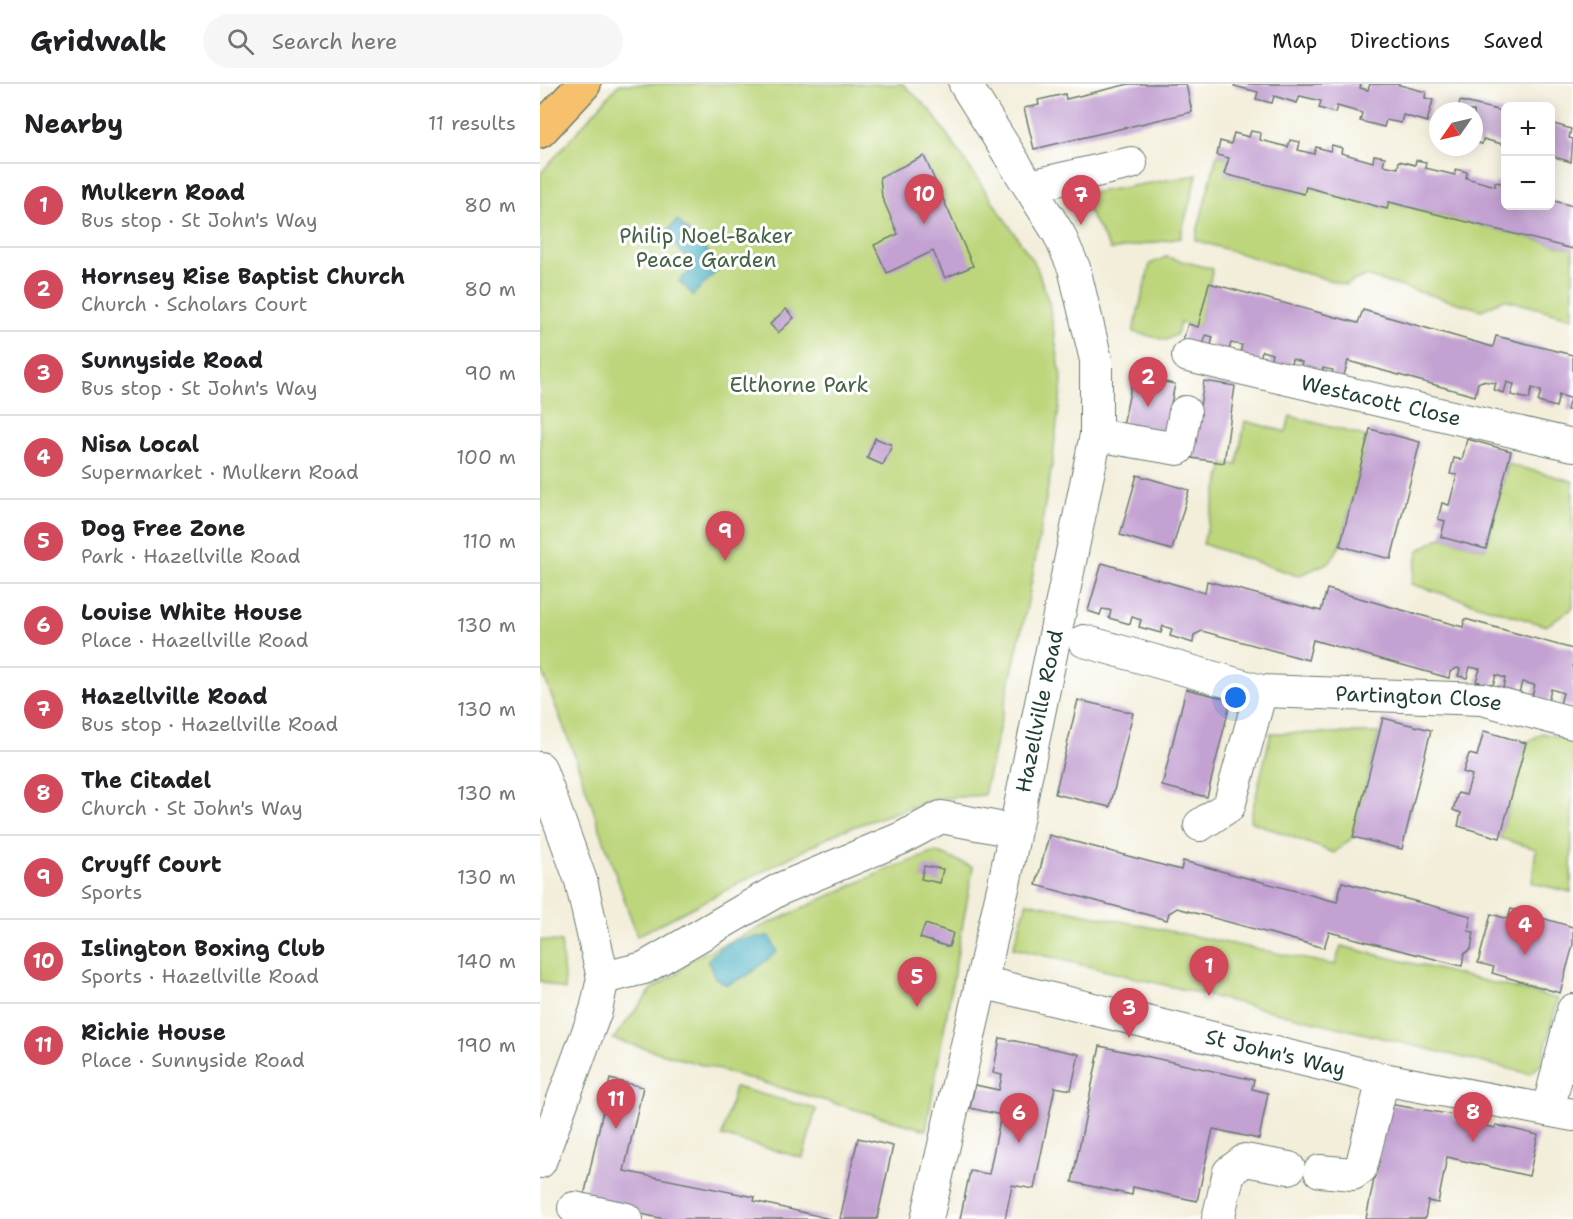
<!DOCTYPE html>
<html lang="en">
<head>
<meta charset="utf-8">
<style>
  :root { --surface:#fff; --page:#f6f6f6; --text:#202124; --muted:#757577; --line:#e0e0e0; --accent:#d1495b }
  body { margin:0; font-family:"Shantell Sans",sans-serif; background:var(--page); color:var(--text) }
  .controls { position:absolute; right:18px; top:18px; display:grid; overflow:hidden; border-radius:9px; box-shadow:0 3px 15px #0003 }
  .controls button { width:54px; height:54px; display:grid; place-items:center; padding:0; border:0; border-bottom:2px solid var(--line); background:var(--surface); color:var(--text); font:30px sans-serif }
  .compass { position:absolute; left:889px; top:18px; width:54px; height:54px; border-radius:50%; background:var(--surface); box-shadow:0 3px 15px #0003; rotate:236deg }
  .you { position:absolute; left:696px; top:614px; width:21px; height:21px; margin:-15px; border:4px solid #fff; border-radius:50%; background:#1a73e8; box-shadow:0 0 0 9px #1a73e833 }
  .badge { display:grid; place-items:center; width:39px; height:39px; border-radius:50%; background:var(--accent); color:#fff; font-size:20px; font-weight:700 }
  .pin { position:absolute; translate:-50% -50px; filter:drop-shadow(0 2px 3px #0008) }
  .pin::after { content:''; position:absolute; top:32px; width:21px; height:18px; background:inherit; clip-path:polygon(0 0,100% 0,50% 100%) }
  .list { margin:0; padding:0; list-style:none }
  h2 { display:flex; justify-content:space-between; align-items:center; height:78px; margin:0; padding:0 24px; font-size:26px }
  h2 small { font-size:20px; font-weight:400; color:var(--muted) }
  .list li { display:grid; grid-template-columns:39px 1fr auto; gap:18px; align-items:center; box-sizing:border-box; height:84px; padding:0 24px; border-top:2px solid var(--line) }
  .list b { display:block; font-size:22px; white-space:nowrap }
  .list p { margin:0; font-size:20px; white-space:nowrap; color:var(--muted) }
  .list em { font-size:20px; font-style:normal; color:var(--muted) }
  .icon { flex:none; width:33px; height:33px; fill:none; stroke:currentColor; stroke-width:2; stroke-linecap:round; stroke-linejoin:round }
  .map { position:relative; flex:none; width:1033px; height:1135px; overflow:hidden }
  header { display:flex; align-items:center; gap:36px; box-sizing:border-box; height:84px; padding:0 30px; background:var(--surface); border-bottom:2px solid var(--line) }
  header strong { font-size:28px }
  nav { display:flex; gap:33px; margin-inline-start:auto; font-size:21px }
  .search { width:420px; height:54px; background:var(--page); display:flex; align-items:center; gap:15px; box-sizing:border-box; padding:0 21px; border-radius:33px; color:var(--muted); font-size:22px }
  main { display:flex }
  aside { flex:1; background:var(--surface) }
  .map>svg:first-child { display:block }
</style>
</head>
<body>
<header>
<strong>Gridwalk</strong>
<div class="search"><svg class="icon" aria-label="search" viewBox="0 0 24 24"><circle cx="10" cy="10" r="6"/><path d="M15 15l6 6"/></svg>Search here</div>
<nav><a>Map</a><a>Directions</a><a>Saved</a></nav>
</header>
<main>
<aside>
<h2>Nearby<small>11 results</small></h2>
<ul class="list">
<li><span class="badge">1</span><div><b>Mulkern Road</b><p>Bus stop · St John's Way</p></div><em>80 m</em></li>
<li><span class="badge">2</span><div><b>Hornsey Rise Baptist Church</b><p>Church · Scholars Court</p></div><em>80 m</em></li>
<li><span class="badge">3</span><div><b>Sunnyside Road</b><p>Bus stop · St John's Way</p></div><em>90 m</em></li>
<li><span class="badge">4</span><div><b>Nisa Local</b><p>Supermarket · Mulkern Road</p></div><em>100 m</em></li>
<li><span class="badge">5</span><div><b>Dog Free Zone</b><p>Park · Hazellville Road</p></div><em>110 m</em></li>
<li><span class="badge">6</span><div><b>Louise White House</b><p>Place · Hazellville Road</p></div><em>130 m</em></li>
<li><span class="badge">7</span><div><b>Hazellville Road</b><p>Bus stop · Hazellville Road</p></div><em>130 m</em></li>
<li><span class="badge">8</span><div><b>The Citadel</b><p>Church · St John's Way</p></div><em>130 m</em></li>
<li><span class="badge">9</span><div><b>Cruyff Court</b><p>Sports</p></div><em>130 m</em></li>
<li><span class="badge">10</span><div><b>Islington Boxing Club</b><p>Sports · Hazellville Road</p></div><em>140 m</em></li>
<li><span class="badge">11</span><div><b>Richie House</b><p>Place · Sunnyside Road</p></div><em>190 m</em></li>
</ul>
</aside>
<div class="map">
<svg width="1033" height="1135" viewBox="0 0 1033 1135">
  <rect width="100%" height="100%" fill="#fff"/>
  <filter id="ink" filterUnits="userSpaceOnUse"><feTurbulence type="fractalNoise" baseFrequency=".0167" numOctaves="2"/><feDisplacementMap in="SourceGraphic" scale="12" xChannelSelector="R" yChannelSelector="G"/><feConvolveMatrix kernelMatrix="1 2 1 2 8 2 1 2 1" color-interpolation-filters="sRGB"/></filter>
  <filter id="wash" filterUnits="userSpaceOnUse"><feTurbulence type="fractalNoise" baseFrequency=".008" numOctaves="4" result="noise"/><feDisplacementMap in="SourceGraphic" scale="24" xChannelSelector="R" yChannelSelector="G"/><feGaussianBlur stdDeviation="1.35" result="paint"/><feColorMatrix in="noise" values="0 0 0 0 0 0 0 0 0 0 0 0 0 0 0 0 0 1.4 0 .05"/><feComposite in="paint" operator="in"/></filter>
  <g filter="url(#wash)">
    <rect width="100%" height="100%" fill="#f3eeda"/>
    <g fill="#bdd67b" stroke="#6e8a58" stroke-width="1.5">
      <polygon points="79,0 363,0 391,27 496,181 509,219 522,298 512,381 488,517 444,711 394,715 301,747 97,852 33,667 0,582 0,90"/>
      <polygon points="677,71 689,74 685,90 764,110 766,103 847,125 849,118 1033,165 1033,234 964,215 942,226 825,192 805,201 655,156"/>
      <polygon points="657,91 640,154 571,166 539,111"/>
      <polygon points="626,173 673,185 658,243 640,239 637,250 626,256 593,248 610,180"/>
      <polygon points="750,332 828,353 800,462 790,478 758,492 663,460 684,379 697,381 705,337 746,348"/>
      <polygon points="968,380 1033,397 1033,524 1006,542 871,500 879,466 901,453 946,465"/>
      <polygon points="731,649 839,649 813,753 794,769 710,737"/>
      <polygon points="1002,649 1033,657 1031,808 992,799 996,765 960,754 986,659"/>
      <polygon points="396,768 433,783 386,1046 73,955 113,904 138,889 151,875 346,786"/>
      <polygon points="487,818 795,881 801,862 1018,915 1001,980 990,990 473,864"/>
      <polygon points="0,856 21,858 25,906 0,897"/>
      <polygon points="195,1003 276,1025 263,1074 182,1052"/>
    </g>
    <g fill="#3fabbe" stroke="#2f7479" stroke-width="1.5">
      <polygon points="137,136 182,182 153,211 139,197 155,182 124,150"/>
      <path d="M230 852 237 868 208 891 187 901 175 894 168 877C182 855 205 853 230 852Z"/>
    </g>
    <g id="blocks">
      <g fill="#c3a1d2">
        <polygon points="589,0 646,0 652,28 494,65 484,24 499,21 498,16 525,10 526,15"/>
        <polygon points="695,0 821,0 820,4 828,6 830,0 856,0 886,8 885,14 893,16 887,38 863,31 861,39 846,36 844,43 820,37 822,29 797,22 795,29 779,24 781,17 760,12 757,19 734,12 732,19 716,15 718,8 694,2"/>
        <polygon points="920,17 966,28 966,61 943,55 942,60 934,58 934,27 910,27 911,24 918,26"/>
        <polygon points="1011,39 1031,45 1029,54 1033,55 1031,78 1011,72"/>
        <polygon points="711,47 721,49 720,56 748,63 750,56 760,58 758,66 774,70 776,63 790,67 792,61 802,64 801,69 833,78 834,71 845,73 843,81 858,84 859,77 875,81 876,76 886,78 885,84 915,91 916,85 927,88 926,94 955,102 955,98 966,100 966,122 1011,122 1011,116 1033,122 1033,165 849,118 847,125 766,103 764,110 684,90 689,74 677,71 680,57 691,60 694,49 709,53"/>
        <polygon points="384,72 433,182 405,194 393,167 347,189 334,161 358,150 342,113 340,93"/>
        <polygon points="669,199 818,239 823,226 953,263 956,252 1033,271 1033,327 1027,326 1030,314 1019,311 1016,323 998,318 1001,307 992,304 989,315 971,311 974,300 969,299 967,298 964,309 954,306 956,299 942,297 938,299 935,312 808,277 803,295 789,298 793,286 783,284 780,295 759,290 762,278 752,275 749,287 729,281 732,270 722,267 719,278 699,273 702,261 691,259 688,269 670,265 673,253 666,251 663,262 643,256 648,240 658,243"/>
        <polygon points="246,225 254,234 238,249 230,240"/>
        <polygon points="593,292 635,300 624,355 582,347"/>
        <polygon points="664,297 695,302 684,379 652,374"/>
        <polygon points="830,345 880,358 851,475 800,462"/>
        <polygon points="335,354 352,361 343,381 327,374"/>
        <polygon points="927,355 971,367 946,465 901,453 905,437 898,435 902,419 909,421 917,391 910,390 914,374 922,376"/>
        <polygon points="597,391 649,406 632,466 580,451"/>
        <polygon points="562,479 665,509 667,497 781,527 787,505 923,543 925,535 1033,565 1033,623 1020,620 1023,609 1011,605 1008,617 992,612 995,601 982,598 979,609 963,604 965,594 956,591 953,601 936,597 940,585 930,583 927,594 918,592 920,585 917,584 910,588 909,594 773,556 768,576 662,547 654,551 653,559 630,552 632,545 623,542 621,549 599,543 601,536 592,533 590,540 569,534 571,527 569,526 562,525 560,531 548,527"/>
        <polygon points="646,605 691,616 667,713 622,702"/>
        <polygon points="538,616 593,629 570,723 515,710"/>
        <polygon points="843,634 891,646 862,765 813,753"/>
        <polygon points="944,647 986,659 960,754 918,742 921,729 913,726 918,709 926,711 932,691 923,688 929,670 937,672"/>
        <polygon points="509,751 641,786 643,777 797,818 802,798 931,832 928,847 934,848 931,865 924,870 922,882 789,848 784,864 637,824 629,829 627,836 496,801"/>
        <polygon points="384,782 403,785 400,799 381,795"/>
        <polygon points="971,825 1033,843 1033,861 1020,909 952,889 954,883 938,879 951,830 968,835"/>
        <polygon points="385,840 413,849 409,863 380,854"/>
        <polygon points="460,954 539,970 531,1006 515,1003 494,1105 472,1101 465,1135 420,1135 430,1087 449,1090 461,1031 430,1024 435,1001 459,1006 462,991 453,989"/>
        <polygon points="560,962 714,996 712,1005 728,1009 719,1055 673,1045 657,1117 593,1103 592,1111 532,1098"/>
        <polygon points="70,995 103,1003 84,1087 215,1113 214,1117 291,1135 124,1135 43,1117"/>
        <polygon points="849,1020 914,1031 913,1035 955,1044 956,1041 998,1051 989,1092 907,1073 898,1119 888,1117 885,1135 826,1135"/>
        <polygon points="318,1054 353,1062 337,1135 300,1135"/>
      </g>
    </g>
  </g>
  <g filter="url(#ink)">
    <use href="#blocks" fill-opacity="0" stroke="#697b6e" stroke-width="1.5"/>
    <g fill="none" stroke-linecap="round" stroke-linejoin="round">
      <g stroke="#697b6e" stroke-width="34">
        <g id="minor">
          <polyline points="490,102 591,79"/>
          <path id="s1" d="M648 272 1033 361"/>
          <polyline points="556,351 638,365 645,328"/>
          <path id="s2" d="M544 557 721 607 942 615 1033 639"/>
          <polyline points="0,684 41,797 63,894 56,926 0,1078"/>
          <polyline points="660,741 689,722 721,607"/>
          <polyline points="63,894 104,884 240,805 362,754 401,733 474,747"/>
          <path id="s3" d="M441 898 843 995 1033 1031"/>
          <polyline points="1008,1026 1033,926"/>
          <polyline points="780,1087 813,1090 821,1084 843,995"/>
          <polyline points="34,1124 86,1135"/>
          <path id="s4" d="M387 1135 464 800 556 351V276L534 184 519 150 425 0"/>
          <polyline points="678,1135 689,1088 705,1076 749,1084"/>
        </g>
      </g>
      <g stroke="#697b6e" stroke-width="36">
        <polyline id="major" points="0,47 44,0"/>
      </g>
      <use href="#minor" stroke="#fff" stroke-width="32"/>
      <use href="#major" stroke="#f7c06c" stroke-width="33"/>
    </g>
  </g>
  <g text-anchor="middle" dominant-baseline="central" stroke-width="6" stroke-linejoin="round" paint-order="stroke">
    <g font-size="21" fill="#466346" stroke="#fff">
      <text x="166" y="152">Philip Noel-Baker<tspan x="166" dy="24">Peace Garden</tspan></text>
      <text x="259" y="301">Elthorne Park</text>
    </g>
    <g font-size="21" fill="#1f3d34" stroke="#fff">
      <text stroke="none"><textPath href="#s1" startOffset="198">Westacott Close</textPath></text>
      <text stroke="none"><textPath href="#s2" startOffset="342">Partington Close</textPath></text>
      <text stroke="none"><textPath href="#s4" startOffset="520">Hazellville Road</textPath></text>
      <text stroke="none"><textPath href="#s3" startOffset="303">St John's Way</textPath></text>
    </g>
  </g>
</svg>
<div class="controls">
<button>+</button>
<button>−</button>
</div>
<svg class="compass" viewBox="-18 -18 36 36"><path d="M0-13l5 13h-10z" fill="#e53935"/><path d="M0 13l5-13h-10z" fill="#757577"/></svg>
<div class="you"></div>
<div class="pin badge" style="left:669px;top:912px">1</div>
<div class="pin badge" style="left:608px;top:323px">2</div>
<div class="pin badge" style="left:589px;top:954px">3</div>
<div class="pin badge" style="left:985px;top:871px">4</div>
<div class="pin badge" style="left:377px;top:923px">5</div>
<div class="pin badge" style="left:479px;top:1059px">6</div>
<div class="pin badge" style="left:541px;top:141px">7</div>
<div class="pin badge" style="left:933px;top:1058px">8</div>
<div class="pin badge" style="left:185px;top:477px">9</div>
<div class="pin badge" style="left:384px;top:140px">10</div>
<div class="pin badge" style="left:76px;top:1045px">11</div>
</div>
</main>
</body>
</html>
